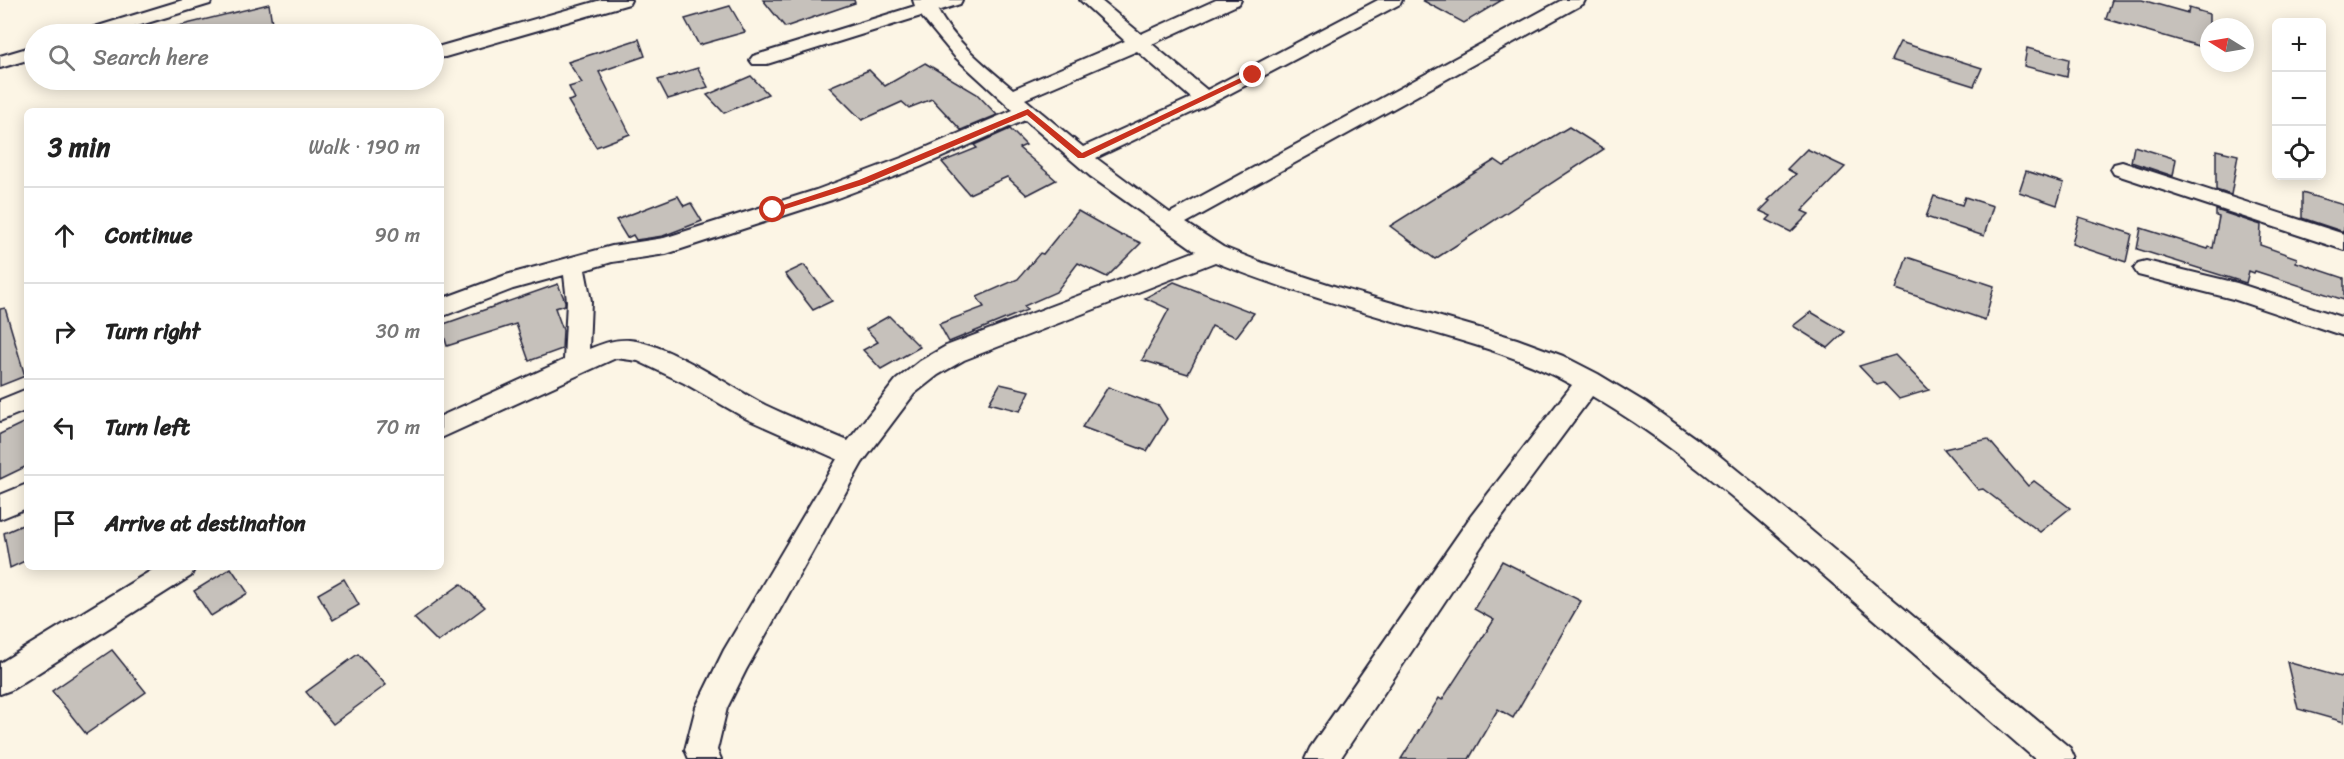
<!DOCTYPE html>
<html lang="en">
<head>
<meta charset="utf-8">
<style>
  :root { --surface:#fff; --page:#f6f6f6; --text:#222; --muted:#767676; --line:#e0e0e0 }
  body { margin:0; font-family:Sriracha,sans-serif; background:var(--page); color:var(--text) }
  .controls { position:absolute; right:18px; top:18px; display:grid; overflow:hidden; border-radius:9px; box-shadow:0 3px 15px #0003 }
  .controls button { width:54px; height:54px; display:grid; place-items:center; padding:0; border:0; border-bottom:2px solid var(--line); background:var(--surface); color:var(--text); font:30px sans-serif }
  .compass { position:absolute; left:2200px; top:18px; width:54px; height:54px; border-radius:50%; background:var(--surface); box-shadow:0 3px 15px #0003; rotate:281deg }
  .stop { position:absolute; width:18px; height:18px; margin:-14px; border:4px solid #c8321e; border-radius:50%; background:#fff }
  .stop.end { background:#c8321e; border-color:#fff; box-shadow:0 2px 6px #0008 }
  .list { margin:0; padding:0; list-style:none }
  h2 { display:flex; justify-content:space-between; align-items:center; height:78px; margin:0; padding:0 24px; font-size:26px }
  h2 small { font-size:20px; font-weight:400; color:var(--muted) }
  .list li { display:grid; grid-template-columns:39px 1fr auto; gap:18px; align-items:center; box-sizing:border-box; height:96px; padding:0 24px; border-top:2px solid var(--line) }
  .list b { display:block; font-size:22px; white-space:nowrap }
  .list em { font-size:20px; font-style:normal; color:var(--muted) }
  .icon { flex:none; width:33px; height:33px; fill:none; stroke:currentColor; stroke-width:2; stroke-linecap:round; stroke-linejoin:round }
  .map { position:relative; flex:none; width:2344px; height:759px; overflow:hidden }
  .search { position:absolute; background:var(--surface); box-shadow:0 3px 15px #0003; left:24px; top:24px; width:420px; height:66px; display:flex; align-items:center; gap:15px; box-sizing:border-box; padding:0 21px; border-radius:33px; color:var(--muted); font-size:22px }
  .panel { position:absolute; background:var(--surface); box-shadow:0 3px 15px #0003; left:24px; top:108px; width:420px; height:462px; border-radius:9px }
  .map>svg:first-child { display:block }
</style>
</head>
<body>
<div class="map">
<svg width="2344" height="759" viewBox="0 0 2344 759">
  <rect width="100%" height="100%" fill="#fcf5e5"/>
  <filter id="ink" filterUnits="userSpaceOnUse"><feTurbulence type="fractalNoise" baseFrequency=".0167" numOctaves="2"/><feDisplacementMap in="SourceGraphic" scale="12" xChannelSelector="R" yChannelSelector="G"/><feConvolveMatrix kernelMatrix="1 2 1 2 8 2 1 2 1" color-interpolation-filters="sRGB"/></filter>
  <g filter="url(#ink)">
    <g fill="#c6c1bb" stroke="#22223b" stroke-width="1.5">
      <polygon points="763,0 854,0 855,3 785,27"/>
      <polygon points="1422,0 1502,0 1464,23"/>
      <polygon points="2112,0 2142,0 2188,13 2189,8 2209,14 2209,49 2106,19"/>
      <polygon points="269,4 272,23 226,34 175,34 174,27"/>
      <polygon points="730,6 745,32 699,45 685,19"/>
      <polygon points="639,39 645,56 599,72 630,134 596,147 568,101 575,99 569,87 582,83 568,62"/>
      <polygon points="1900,42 1982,68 1974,86 1891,60"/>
      <polygon points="2027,48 2069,59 2067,77 2024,66"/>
      <polygon points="925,63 977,94 997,115 961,130 932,99 909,108 902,102 862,120 829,87 869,70 885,86"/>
      <polygon points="698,68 708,87 668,99 658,80"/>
      <polygon points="751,76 768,94 724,113 707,95"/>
      <polygon points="1569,127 1604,149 1435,259 1390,226 1495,160 1504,166"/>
      <polygon points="1010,129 1026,145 1019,148 1056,180 1027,195 1007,177 969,194 942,162 977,148 974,145"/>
      <polygon points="2134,146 2176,159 2173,176 2131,162"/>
      <polygon points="1807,149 1845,167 1802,211 1809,214 1791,232 1767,220 1771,216 1760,211 1770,201 1768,200 1796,174 1787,169"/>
      <polygon points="2216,150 2238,155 2231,195 2216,190"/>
      <polygon points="2026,171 2064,183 2057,205 2019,192"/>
      <polygon points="2302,193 2344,205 2344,232 2302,218"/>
      <polygon points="678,196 684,206 691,203 702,221 663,236 636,240 633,235 627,238 616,220"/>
      <polygon points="1934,196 1962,205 1965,197 1993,206 1984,236 1926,217"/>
      <polygon points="2216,210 2261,225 2260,245 2297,258 2296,262 2344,278 2344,300 2255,271 2254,273 2249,271 2246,283 2137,249 2141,228 2208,249 2209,247 2213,248 2219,217 2216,216"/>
      <polygon points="1078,211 1122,236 1123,235 1141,243 1107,277 1078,263 1056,292 1024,306 1027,310 949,342 939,324 984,307 977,297 1018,279 1040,253 1043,254"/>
      <polygon points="2079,217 2132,234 2126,262 2072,244"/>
      <polygon points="1907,257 1994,286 1985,320 1896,289"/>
      <polygon points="804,265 832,301 813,310 785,274"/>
      <polygon points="1174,282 1254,313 1236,337 1212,326 1188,374 1142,360 1169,309 1145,298"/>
      <polygon points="558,284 565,301 565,305 555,308 563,330 562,349 529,361 516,324 447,346 441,325"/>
      <polygon points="5,308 25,376 0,386 0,309"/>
      <polygon points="1811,312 1845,332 1828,348 1793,326"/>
      <polygon points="889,316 920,347 881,369 863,350 878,342 866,329"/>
      <polygon points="1895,355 1929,390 1899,399 1884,383 1877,385 1859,366"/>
      <polygon points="1000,384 1030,391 1020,411 989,403"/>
      <polygon points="1108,387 1159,406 1167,419 1147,451 1082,427"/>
      <polygon points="27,421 27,466 0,479 0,434"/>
      <polygon points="1988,439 2028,486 2034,481 2070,508 2040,532 1983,489 1978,490 1944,449"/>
      <polygon points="27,523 27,560 10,568 4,533"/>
      <polygon points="1502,561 1581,601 1513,718 1498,709 1469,759 1401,759 1439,698 1442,700 1494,620 1474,609"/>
      <polygon points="231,568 248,593 211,616 194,591"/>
      <polygon points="344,579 359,605 333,620 318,594"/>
      <polygon points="461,584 485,607 438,642 414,618"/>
      <polygon points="112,650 146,692 86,734 52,691"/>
      <polygon points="358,654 386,685 333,724 306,692"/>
      <polygon points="2287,662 2344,678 2344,722 2298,709"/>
    </g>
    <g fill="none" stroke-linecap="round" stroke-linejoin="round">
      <g stroke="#22223b" stroke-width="4">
        <g id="minor">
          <polygon points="183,0 212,0 210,4 111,34 82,34 85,30"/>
          <polygon points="601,0 631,0 629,4 445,57 434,58 434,48"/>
          <path d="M913 0H962L960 4 938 11C954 41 987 67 1013 89L1125 41 1080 0H1100L1141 34 1216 0H1241L1239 4 1152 44 1207 90 1378 0H1402L1400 4 1212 103 1096 158 1170 213 1562 0H1585L1583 4 1186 223 1223 247 1263 263 1337 287 1517 339 1563 356 1598 374 1646 403 1716 453 1802 523 2070 748 2075 759H2035C1962 695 1889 632 1815 568 1745 507 1673 443 1592 396L1491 532 1340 759H1305L1310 748 1471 516 1572 385C1522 357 1469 343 1414 327 1347 307 1280 288 1215 262L964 360 938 375 914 394 862 463 746 670 727 708 717 750 721 759H689L685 750 696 707 724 650 837 459 747 419 684 383 638 361 616 358 605 363 441 438V416L564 360 567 301 564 275 513 289 441 317V299L506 275 612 246 664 238 816 190 904 157 1013 110 955 57 921 16 767 64H753L750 60 753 56 915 6ZM1137 51 1191 98 1083 147 1025 99ZM1025 120 1090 176 1196 251 946 346 920 361 896 380 848 441C821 429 792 418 765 405 729 386 667 343 629 340 614 339 602 344 589 349L591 301 585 270 612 262 666 254 832 200 920 167Z"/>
          <polygon points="34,46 34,58 0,68 0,56"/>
          <polygon points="2122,162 2344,234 2344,250 2114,174 2111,169 2114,164"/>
          <polygon points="2146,261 2237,283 2344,318 2344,336 2233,299 2138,275 2134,269 2138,263"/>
          <polygon points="27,389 27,410 0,421 0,400"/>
          <polygon points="27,484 27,508 0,519 0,495"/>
          <polygon points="157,567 195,567 191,576 11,690 0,694 0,663"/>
        </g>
      </g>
      <use href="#minor" fill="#fcf5e5" fill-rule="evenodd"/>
    </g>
  </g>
  <polygon fill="#c8321e" points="1251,73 1257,75 1084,158 1078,158 1027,115 865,184 773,213 768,210 859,180 1028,109 1082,153"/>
</svg>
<div class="controls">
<button>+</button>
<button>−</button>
<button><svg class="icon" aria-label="locate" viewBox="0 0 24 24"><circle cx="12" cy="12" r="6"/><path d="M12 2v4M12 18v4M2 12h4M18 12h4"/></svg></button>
</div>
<svg class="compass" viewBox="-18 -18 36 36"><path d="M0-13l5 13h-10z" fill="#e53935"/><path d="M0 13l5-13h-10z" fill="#767676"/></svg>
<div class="stop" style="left:773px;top:210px"></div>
<div class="stop end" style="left:1253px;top:75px"></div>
<div class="search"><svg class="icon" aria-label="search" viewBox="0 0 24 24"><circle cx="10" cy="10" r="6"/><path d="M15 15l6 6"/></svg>Search here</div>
<section class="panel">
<h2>3 min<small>Walk · 190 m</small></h2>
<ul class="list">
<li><svg class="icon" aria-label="ahead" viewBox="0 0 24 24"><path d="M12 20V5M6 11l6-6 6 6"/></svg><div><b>Continue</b></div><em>90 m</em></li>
<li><svg class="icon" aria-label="right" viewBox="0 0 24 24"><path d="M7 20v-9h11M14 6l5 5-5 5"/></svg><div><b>Turn right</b></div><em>30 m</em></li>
<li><svg class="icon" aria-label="left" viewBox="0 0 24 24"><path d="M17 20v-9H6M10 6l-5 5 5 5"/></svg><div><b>Turn left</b></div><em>70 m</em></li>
<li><svg class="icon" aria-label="arrive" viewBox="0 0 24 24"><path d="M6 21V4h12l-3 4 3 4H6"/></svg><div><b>Arrive at destination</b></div></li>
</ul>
</section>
</div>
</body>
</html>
